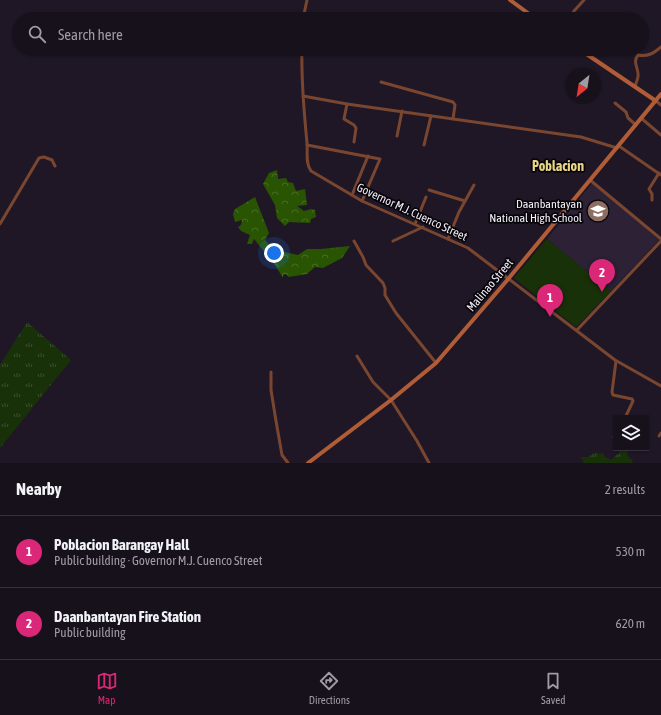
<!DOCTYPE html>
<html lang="en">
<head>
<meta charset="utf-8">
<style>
  :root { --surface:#17111c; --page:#201a25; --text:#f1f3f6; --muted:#9e9da3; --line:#36313b; --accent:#db2777 }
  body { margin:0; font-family:"Asap Condensed",sans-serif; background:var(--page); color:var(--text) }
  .controls { position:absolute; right:12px; bottom:12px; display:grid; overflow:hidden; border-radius:0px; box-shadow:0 1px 3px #0004 }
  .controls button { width:36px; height:36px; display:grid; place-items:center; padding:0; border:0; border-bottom:1px solid var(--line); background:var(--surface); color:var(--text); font:20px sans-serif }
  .compass { position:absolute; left:565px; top:68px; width:36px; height:36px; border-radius:50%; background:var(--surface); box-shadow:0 1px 3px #0004; rotate:210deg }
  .you { position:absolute; left:274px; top:253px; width:14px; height:14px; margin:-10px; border:3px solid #fff; border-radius:50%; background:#1a73e8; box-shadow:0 0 0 6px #1a73e833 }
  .badge { display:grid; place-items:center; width:26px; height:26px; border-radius:50%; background:var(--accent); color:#fff; font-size:13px; font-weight:700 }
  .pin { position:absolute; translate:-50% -33px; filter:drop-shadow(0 1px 2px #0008) }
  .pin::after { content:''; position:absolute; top:21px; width:14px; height:12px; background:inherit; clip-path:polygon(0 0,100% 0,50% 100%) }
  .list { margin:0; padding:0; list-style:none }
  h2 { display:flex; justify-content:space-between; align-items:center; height:52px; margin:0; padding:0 16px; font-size:17px }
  h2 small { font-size:13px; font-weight:400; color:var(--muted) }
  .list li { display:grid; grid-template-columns:26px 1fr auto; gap:12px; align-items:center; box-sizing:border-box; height:72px; padding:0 16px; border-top:1px solid var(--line) }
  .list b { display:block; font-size:15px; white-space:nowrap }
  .list p { margin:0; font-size:13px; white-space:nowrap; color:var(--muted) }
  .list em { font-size:13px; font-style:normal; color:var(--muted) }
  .icon { flex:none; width:22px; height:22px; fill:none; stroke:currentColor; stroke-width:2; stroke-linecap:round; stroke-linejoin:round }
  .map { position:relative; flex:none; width:661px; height:463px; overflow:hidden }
  .search { position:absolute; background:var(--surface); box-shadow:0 1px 3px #0004; left:12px; right:12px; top:12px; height:44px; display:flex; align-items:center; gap:10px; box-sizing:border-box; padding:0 14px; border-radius:22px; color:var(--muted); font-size:15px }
  .sheet { height:196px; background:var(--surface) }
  nav { display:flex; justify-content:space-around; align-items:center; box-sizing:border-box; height:56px; border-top:1px solid var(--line); background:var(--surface); font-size:11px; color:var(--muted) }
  nav a { display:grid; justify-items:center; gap:2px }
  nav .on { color:var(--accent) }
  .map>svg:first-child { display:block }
</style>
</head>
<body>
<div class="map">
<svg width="661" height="463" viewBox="0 0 661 463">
  <defs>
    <pattern id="grass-tufts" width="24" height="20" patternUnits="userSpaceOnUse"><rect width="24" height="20" fill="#193108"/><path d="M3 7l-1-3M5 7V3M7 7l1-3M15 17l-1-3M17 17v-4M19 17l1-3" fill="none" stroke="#3b4f2d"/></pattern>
    <pattern id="forest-crowns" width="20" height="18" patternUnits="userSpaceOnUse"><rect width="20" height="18" fill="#295401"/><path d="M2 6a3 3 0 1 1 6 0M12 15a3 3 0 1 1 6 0" fill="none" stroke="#486d27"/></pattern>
  </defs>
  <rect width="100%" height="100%" fill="#1f1726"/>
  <polygon fill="#2c2135" points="593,182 659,240 611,291 547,239"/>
  <g fill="url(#grass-tufts)">
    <polygon points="27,322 71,360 0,448 0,365"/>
    <polygon points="626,449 628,450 627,455 633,461 632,463 584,463 581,457 588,457 596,452 599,454 603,453 605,457 611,460 619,453 620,450"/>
  </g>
  <g fill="url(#forest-crowns)">
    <polygon points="277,170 278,179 286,178 288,182 293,183 296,191 305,189 307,205 297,206 304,211 311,209 315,210 316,217 311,219 310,223 289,222 285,226 277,218 275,205 263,184 269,173"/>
    <polygon points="255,197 269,233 265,240 275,250 298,255 307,249 321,249 350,246 342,258 323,268 315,267 307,274 289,277 286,274 283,275 283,278 275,265 254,239 252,244 247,244 250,235 241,231 238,227 241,225 242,220 235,222 233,214 235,209"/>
  </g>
  <polygon fill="#193108" points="547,239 611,291 576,327 514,278"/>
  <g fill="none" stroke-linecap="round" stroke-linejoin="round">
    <g stroke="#7a462f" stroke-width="3">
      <polyline points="303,19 307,0"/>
      <polyline points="570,19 574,11 584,0"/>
      <path d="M302 49C301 82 304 111 307 143 308 152 305 163 311 171L362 201 468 248 615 360 661 386"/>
      <polyline points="381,82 453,102 455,105 453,119"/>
      <path d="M635 86C636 83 638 79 638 76 639 68 632 63 638 55 648 57 654 53 661 47"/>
      <polyline points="303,96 347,104 581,137 617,148"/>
      <polyline points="656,101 661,105"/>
      <polyline points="615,103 626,112 628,118 636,125"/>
      <polyline points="347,104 344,119 354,125 356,128 354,142"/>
      <polyline points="641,118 661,135"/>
      <polyline points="397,136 402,111"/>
      <polyline points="307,145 380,159 362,201"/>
      <polyline points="424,145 431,116"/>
      <polyline points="619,146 661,175"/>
      <polyline points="590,180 661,239"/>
      <polyline points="429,190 465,201"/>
      <polyline points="352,195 368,156"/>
      <polyline points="652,200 652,194 649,189 659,173"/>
      <polyline points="0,224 39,158 44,157 52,160 55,166"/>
      <polyline points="415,224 426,197"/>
      <polyline points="448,239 459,212 474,185"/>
      <polyline points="354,241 363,257 366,265 383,283 385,288 385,295 396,313 436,363"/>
      <polyline points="393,241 423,227"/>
      <polyline points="577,330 661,241"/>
      <polyline points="357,356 373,382 391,400 417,441 429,463"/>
      <polyline points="616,361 612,392 613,395 632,399 633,401 625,418"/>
      <polyline points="271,372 271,390 276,421 282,455 288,463"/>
      <polyline points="659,436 661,433"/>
      <polyline points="614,437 616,433"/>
    </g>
    <g stroke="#b05d37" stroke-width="4">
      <polyline points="510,0 536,19"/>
      <polyline points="579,49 656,101"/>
      <polyline points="308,463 391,400 436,363 509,278 661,94"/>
    </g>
  </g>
  <defs>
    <g id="school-disc" transform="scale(1.15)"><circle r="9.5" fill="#8d6e63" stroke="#07050a"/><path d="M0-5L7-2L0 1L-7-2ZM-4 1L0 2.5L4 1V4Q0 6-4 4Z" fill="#fff"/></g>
  </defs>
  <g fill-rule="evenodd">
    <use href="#school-disc" x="598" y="211"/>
  </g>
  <g text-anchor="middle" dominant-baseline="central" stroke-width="3.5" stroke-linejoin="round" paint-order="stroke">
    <g font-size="12" fill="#f3eef9" stroke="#07050a" text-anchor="end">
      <text x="582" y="204">Daanbantayan<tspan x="582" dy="14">National High School</tspan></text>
    </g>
    <g font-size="12" fill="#f3eef9" stroke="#07050a">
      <text transform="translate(412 212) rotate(25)">Governor M.J. Cuenco Street</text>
      <text transform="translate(490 285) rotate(-50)">Malinao Street</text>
    </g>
    <g font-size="14" font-weight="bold" fill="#e8d587" stroke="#07050a">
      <text x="558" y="166">Poblacion</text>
    </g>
  </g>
</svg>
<div class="controls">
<button><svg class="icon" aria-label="layers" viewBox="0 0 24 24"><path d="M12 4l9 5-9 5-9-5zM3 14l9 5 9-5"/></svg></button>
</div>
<svg class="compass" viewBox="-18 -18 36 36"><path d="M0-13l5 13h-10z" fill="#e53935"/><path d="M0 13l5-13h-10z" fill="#9e9da3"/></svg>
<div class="you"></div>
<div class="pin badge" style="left:550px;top:317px">1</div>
<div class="pin badge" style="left:602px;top:292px">2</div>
<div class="search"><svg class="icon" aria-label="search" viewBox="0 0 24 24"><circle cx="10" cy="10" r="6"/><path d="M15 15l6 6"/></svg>Search here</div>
</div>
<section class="sheet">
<h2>Nearby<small>2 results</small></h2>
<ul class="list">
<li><span class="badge">1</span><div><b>Poblacion Barangay Hall</b><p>Public building · Governor M.J. Cuenco Street</p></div><em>530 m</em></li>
<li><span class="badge">2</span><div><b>Daanbantayan Fire Station</b><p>Public building</p></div><em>620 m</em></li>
</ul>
</section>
<nav>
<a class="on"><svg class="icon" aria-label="map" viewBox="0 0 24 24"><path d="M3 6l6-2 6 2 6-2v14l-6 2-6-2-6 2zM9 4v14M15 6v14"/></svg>Map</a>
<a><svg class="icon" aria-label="directions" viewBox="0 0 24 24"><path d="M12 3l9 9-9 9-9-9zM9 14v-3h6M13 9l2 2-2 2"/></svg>Directions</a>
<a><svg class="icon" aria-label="saved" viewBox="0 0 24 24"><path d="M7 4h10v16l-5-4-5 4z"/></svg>Saved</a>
</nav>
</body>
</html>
